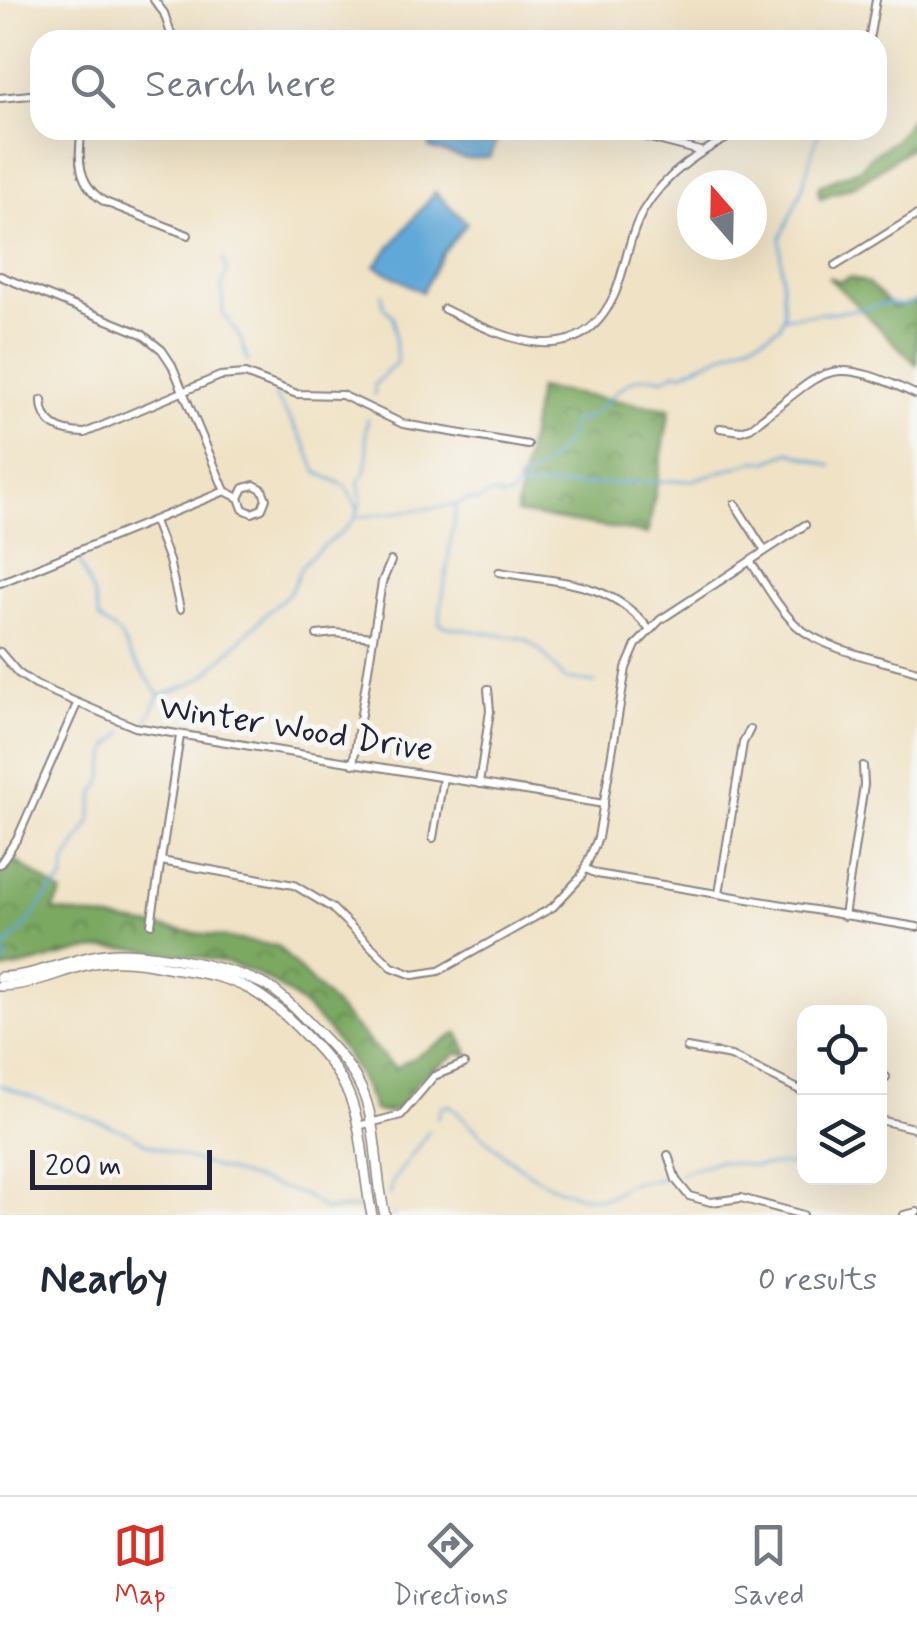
<!DOCTYPE html>
<html lang="en">
<head>
<meta charset="utf-8">
<style>
  :root { --surface:#fff; --page:#f6f6f7; --text:#1f2937; --muted:#747a83; --line:#e0e1e3; --accent:#d93025 }
  body { margin:0; font-family:Mynerve,sans-serif; background:var(--page); color:var(--text) }
  .controls { position:absolute; right:30px; bottom:30px; display:grid; overflow:hidden; border-radius:20px; box-shadow:0 10px 40px #0002 }
  .controls button { width:90px; height:90px; display:grid; place-items:center; padding:0; border:0; border-bottom:2px solid var(--line); background:var(--surface); color:var(--text); font:50px sans-serif }
  .compass { position:absolute; left:677px; top:170px; width:90px; height:90px; border-radius:50%; background:var(--surface); box-shadow:0 10px 40px #0002; rotate:340deg }
  .scale { position:absolute; left:30px; bottom:25px; width:182px; box-sizing:border-box; padding-left:10px; border:5px solid #22223b; border-top:0; font-size:28px; line-height:35px; white-space:nowrap; color:#22223b; -webkit-text-stroke:8px #f6f6f2; paint-order:stroke }
  .list { margin:0; padding:0; list-style:none }
  h2 { display:flex; justify-content:space-between; align-items:center; height:130px; margin:0; padding:0 40px; font-size:42px }
  h2 small { font-size:32px; font-weight:400; color:var(--muted) }
  .icon { flex:none; width:55px; height:55px; fill:none; stroke:currentColor; stroke-width:2; stroke-linecap:round; stroke-linejoin:round }
  .map { position:relative; flex:none; width:917px; height:1215px; overflow:hidden }
  .search { position:absolute; background:var(--surface); box-shadow:0 10px 40px #0002; left:30px; right:30px; top:30px; height:110px; display:flex; align-items:center; gap:25px; box-sizing:border-box; padding:0 35px; border-radius:30px; color:var(--muted); font-size:38px }
  .sheet { height:280px; background:var(--surface) }
  nav { display:flex; justify-content:space-around; align-items:center; box-sizing:border-box; height:140px; border-top:2px solid var(--line); background:var(--surface); font-size:28px; color:var(--muted) }
  nav a { display:grid; justify-items:center; gap:5px }
  nav .on { color:var(--accent) }
  .map>svg:first-child { display:block }
</style>
</head>
<body>
<div class="map">
<svg width="917" height="1215" viewBox="0 0 917 1215">
  <defs>
    <pattern id="forest-crowns" width="20" height="18" patternUnits="userSpaceOnUse" patternTransform="scale(2.5)"><rect width="20" height="18" fill="#7ba962"/><path d="M2 6a3 3 0 1 1 6 0M12 15a3 3 0 1 1 6 0" fill="none" stroke="#648952"/></pattern>
  </defs>
  <rect width="100%" height="100%" fill="#f6f6f2"/>
  <filter id="ink" filterUnits="userSpaceOnUse"><feTurbulence type="fractalNoise" baseFrequency=".01" numOctaves="2"/><feDisplacementMap in="SourceGraphic" scale="20" xChannelSelector="R" yChannelSelector="G"/><feConvolveMatrix kernelMatrix="1 2 1 2 8 2 1 2 1" color-interpolation-filters="sRGB"/></filter>
  <filter id="wash" filterUnits="userSpaceOnUse"><feTurbulence type="fractalNoise" baseFrequency=".0048" numOctaves="4" result="noise"/><feDisplacementMap in="SourceGraphic" scale="40" xChannelSelector="R" yChannelSelector="G"/><feGaussianBlur stdDeviation="2.25" result="paint"/><feColorMatrix in="noise" values="0 0 0 0 0 0 0 0 0 0 0 0 0 0 0 0 0 1.4 0 .05"/><feComposite in="paint" operator="in"/></filter>
  <g filter="url(#wash)">
    <rect width="100%" height="100%" fill="#f0e2c5"/>
    <g fill="url(#forest-crowns)" stroke="#4e664e" stroke-width="2.5">
      <polygon points="917,111 917,143 857,185 820,198 818,189 822,184 861,168 870,157 895,140"/>
      <polygon points="828,277 840,281 850,277 868,283 894,308 917,301 917,365"/>
      <polygon points="538,388 670,409 648,534 516,513"/>
      <path d="M12 858 62 893 53 910 277 946 395 1068 458 1033 469 1055 457 1053C447 1062 434 1067 423 1076 407 1090 401 1122 374 1110 350 1046 300 987 234 965 215 959 194 957 174 954 146 949 118 946 90 950 59 954 31 967 0 970V872Z"/>
    </g>
    <g fill="#60a8d7" stroke="#416589" stroke-width="2.5">
      <polygon points="431,130 500,130 490,157 467,159 429,148"/>
      <polygon points="435,192 467,223 443,253 422,292 375,266"/>
    </g>
    <g fill="none" stroke-linecap="round" stroke-linejoin="round">
      <g stroke="#60a8d7" stroke-width="2.5">
        <polyline points="223,259 227,272 222,284 223,313 240,337 248,362"/>
        <polyline points="785,317 857,310 889,303 905,306 917,300"/>
        <polyline points="374,395 375,384 397,362 393,317 383,306 382,293"/>
        <polyline points="275,396 306,445 316,472 346,486 358,510"/>
        <polyline points="519,488 693,480 752,462 768,461 790,452 831,466"/>
        <polyline points="456,506 439,623 448,627 525,639 541,651 565,679 595,683"/>
        <path d="M357 517 456 505 469 499 477 502 487 495 498 494 501 498 509 497 518 486 517 481C545 470 568 447 575 419L582 421C611 405 625 367 664 379L675 372 682 373 768 334 780 326 784 316 780 239 800 194 819 130"/>
        <polyline points="77,556 94,596 99,619 119,634 132,658 159,694"/>
        <path d="M147 720 160 695 189 685 206 675 275 605C302 586 291 577 306 561 330 537 371 524 358 483 378 456 360 445 368 419"/>
        <polyline points="7,964 4,948 25,927 50,892 63,881 66,862 90,822 95,792 102,782 109,747 124,732"/>
        <polyline points="0,1085 129,1133 147,1144 186,1158 304,1195 326,1210 362,1207"/>
        <path d="M438 1118 442 1106 450 1105C489 1143 542 1197 600 1198 612 1198 618 1190 627 1185 638 1180 654 1181 666 1178"/>
        <polyline points="680,1173 718,1161 753,1166 804,1164"/>
        <polyline points="390,1195 393,1181 429,1131"/>
        <polyline points="393,1215 394,1215"/>
      </g>
    </g>
  </g>
  <g filter="url(#ink)">
    <g fill="none" stroke-linecap="round" stroke-linejoin="round">
      <g stroke="#898280" stroke-width="10">
        <g id="street">
          <polyline points="154,0 164,13 171,34"/>
          <polyline points="869,40 876,0"/>
          <polyline points="0,98 40,94"/>
          <path d="M82 130C77 159 78 185 105 202L188 235"/>
          <polyline points="619,130 700,151"/>
          <polyline points="835,266 917,215"/>
          <polyline points="0,276 142,334 162,350 172,365 225,491"/>
          <path d="M444 309C503 337 580 377 616 291 626 265 629 236 643 211 666 172 704 148 744 130"/>
          <path d="M42 400C42 426 63 433 85 433L220 376 245 374 297 394 342 395 403 424 528 445"/>
          <path d="M720 428 741 431 750 428C827 372 821 350 917 395"/>
          <polyline points="225,491 239,498 243,509 252,513 262,509 266,499 262,489 254,485 244,488 239,498"/>
          <polyline points="735,504 765,551"/>
          <polyline points="154,521 169,561 180,609"/>
          <path d="M750 561C765 583 778 608 797 626 824 650 882 660 917 671"/>
          <path d="M499 572C556 583 609 579 648 628"/>
          <polyline points="0,583 225,491"/>
          <polyline points="317,635 335,633 373,637"/>
          <polyline points="0,652 18,673 36,685 135,727 604,804"/>
          <polyline points="353,764 382,582 391,561"/>
          <polyline points="479,784 490,711 488,689"/>
          <polyline points="433,838 443,778"/>
          <polyline points="161,861 294,885 332,908 392,967 413,975 439,971 553,907 581,877 598,838 626,668 636,645 660,620 805,525"/>
          <polyline points="0,864 18,837 77,704"/>
          <polyline points="586,869 597,874 917,927"/>
          <polyline points="719,894 743,743 750,729"/>
          <polyline points="844,916 864,785 863,766"/>
          <polyline points="151,924 180,736"/>
          <polyline points="687,1048 731,1056 804,1092"/>
          <polyline points="880,1083 886,1077"/>
          <polyline points="880,1120 917,1129"/>
          <polyline points="358,1126 401,1115 434,1076 464,1064"/>
          <polyline points="668,1155 676,1180 689,1196 711,1202 741,1198 803,1215"/>
          <polyline points="904,1215 917,1212"/>
        </g>
      </g>
      <g stroke="#898280" stroke-width="12">
        <g id="secondary">
          <path d="M0 977C41 977 78 953 120 953 159 953 243 969 275 991 291 1003 305 1019 319 1033 338 1052 354 1070 364 1095 378 1132 375 1176 385 1215"/>
          <path d="M0 986C39 986 73 963 111 961 132 960 152 964 172 968 241 978 261 989 310 1040 326 1056 340 1074 349 1095 364 1132 363 1176 372 1215"/>
        </g>
      </g>
      <use href="#street" stroke="#fff" stroke-width="6"/>
      <use href="#secondary" stroke="#fff" stroke-width="9"/>
    </g>
  </g>
  <g text-anchor="middle" dominant-baseline="central" stroke-width="10" stroke-linejoin="round" paint-order="stroke">
    <g font-size="35" fill="#22223b" stroke="#f6f6f2">
      <text transform="translate(296 729) rotate(9)">Winter Wood Drive</text>
    </g>
  </g>
</svg>
<div class="controls">
<button><svg class="icon" aria-label="locate" viewBox="0 0 24 24"><circle cx="12" cy="12" r="6"/><path d="M12 2v4M12 18v4M2 12h4M18 12h4"/></svg></button>
<button><svg class="icon" aria-label="layers" viewBox="0 0 24 24"><path d="M12 4l9 5-9 5-9-5zM3 14l9 5 9-5"/></svg></button>
</div>
<svg class="compass" viewBox="-18 -18 36 36"><path d="M0-13l5 13h-10z" fill="#e53935"/><path d="M0 13l5-13h-10z" fill="#747a83"/></svg>
<div class="scale">200 m</div>
<div class="search"><svg class="icon" aria-label="search" viewBox="0 0 24 24"><circle cx="10" cy="10" r="6"/><path d="M15 15l6 6"/></svg>Search here</div>
</div>
<section class="sheet">
<h2>Nearby<small>0 results</small></h2>
<ul class="list">
</ul>
</section>
<nav>
<a class="on"><svg class="icon" aria-label="map" viewBox="0 0 24 24"><path d="M3 6l6-2 6 2 6-2v14l-6 2-6-2-6 2zM9 4v14M15 6v14"/></svg>Map</a>
<a><svg class="icon" aria-label="directions" viewBox="0 0 24 24"><path d="M12 3l9 9-9 9-9-9zM9 14v-3h6M13 9l2 2-2 2"/></svg>Directions</a>
<a><svg class="icon" aria-label="saved" viewBox="0 0 24 24"><path d="M7 4h10v16l-5-4-5 4z"/></svg>Saved</a>
</nav>
</body>
</html>
